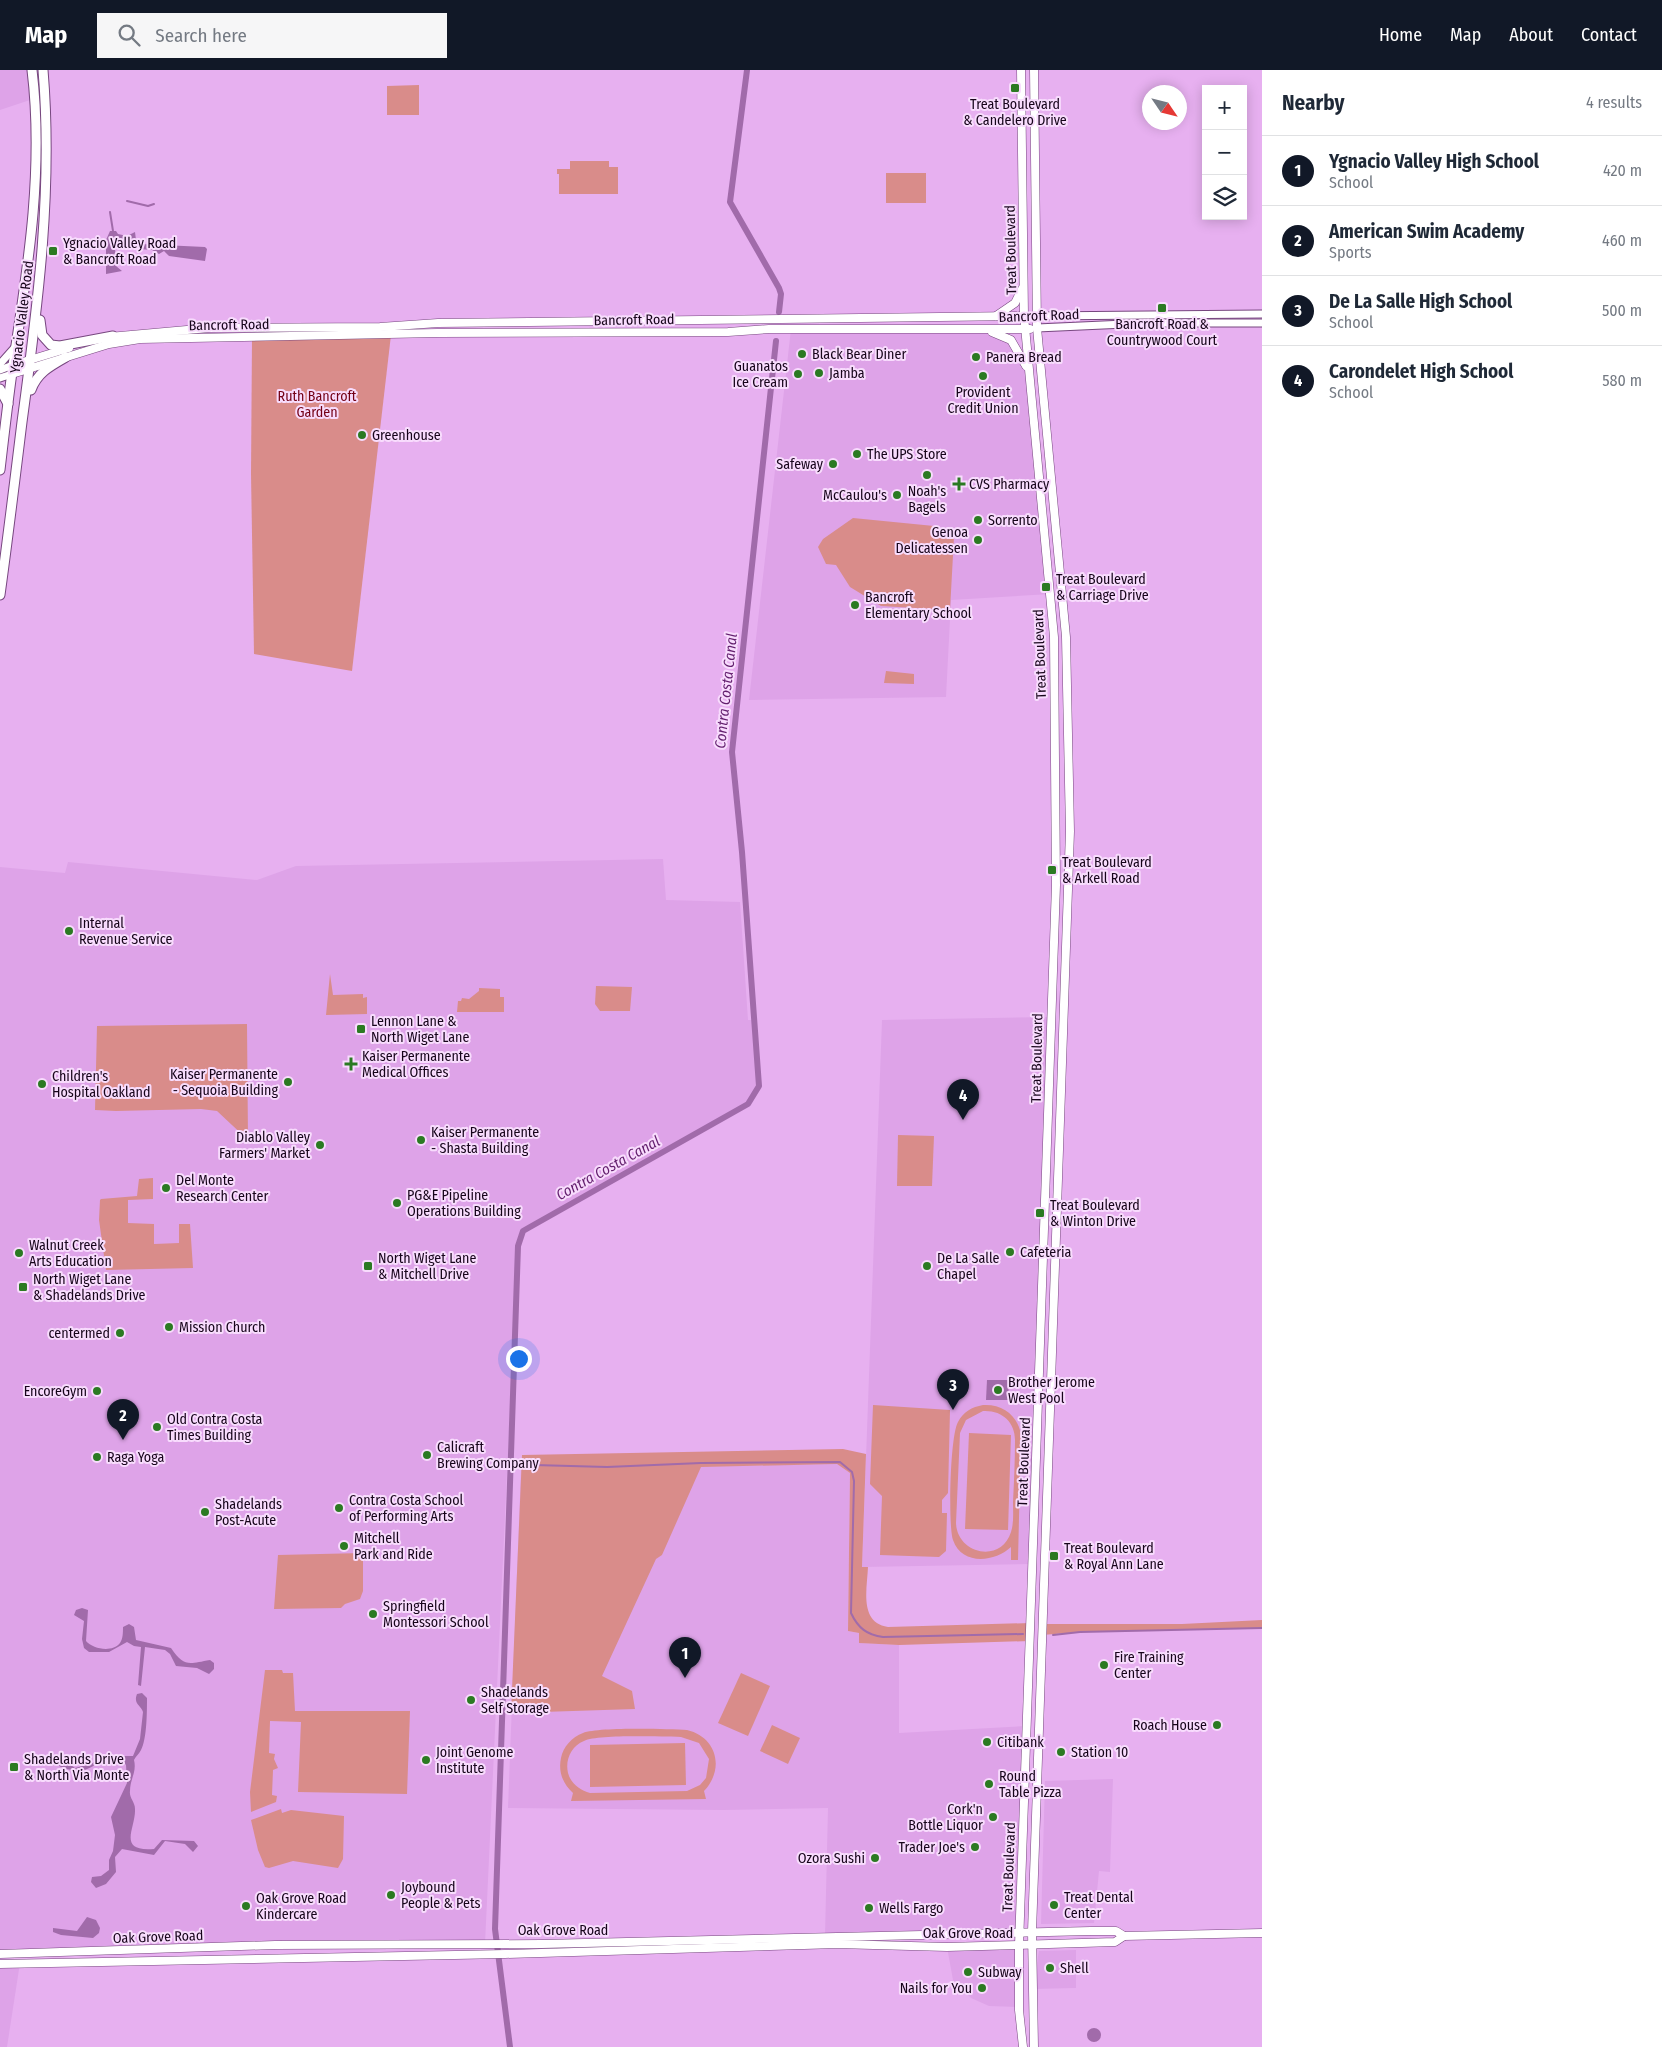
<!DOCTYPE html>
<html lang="en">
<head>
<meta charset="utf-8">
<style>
  :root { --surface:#fff; --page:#f6f6f7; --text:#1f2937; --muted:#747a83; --line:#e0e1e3; --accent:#111827 }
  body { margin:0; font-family:"Fira Sans Condensed",sans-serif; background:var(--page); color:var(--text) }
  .controls { position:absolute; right:15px; top:15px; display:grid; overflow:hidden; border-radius:0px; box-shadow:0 2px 12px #0003 }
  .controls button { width:45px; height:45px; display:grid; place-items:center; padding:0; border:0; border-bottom:1px solid var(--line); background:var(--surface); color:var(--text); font:25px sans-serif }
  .compass { position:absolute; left:1142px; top:15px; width:45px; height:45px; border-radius:50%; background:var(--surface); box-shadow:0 2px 12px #0003; rotate:125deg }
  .you { position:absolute; left:518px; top:1288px; width:18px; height:18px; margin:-12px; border:4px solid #fff; border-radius:50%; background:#1a73e8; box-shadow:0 0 0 8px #1a73e833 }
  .badge { display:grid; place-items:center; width:32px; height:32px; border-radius:50%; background:var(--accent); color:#fff; font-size:16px; font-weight:700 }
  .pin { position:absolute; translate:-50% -41px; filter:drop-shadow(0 1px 2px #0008) }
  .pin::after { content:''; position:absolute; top:26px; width:18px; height:15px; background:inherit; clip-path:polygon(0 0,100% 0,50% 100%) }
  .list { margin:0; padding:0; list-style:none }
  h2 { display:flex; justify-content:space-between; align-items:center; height:65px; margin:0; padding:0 20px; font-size:21px }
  h2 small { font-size:16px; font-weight:400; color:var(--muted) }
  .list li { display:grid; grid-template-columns:32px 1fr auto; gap:15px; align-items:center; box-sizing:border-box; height:70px; padding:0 20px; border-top:1px solid var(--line) }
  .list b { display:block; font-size:19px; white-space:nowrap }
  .list p { margin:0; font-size:16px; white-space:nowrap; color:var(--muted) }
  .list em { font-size:16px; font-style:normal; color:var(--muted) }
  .icon { flex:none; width:28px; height:28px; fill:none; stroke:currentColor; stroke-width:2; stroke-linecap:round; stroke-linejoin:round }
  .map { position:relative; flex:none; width:1262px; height:1977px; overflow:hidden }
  header { display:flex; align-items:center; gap:30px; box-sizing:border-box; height:70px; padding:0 25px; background:var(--accent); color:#fff }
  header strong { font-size:24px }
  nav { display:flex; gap:28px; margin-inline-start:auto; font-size:18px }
  .search { width:350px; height:45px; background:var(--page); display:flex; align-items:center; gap:12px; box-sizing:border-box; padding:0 18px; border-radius:0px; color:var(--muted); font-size:19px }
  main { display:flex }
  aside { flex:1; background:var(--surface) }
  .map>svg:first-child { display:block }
</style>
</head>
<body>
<header>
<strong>Map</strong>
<div class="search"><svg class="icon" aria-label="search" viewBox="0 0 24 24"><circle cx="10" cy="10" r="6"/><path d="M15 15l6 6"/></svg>Search here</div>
<nav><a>Home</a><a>Map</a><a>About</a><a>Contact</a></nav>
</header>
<main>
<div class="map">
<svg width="1262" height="1977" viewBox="0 0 1262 1977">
  <rect width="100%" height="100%" fill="#e7b0f0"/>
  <g fill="#dea3e8">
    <polygon points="0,0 32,0 36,28 0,40"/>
    <polygon points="791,259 983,259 1005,267 1029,301 1051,524 951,530 946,627 749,630"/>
    <polygon points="663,789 666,830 740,832 748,950 753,950 758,1016 748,1033 526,1157 518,1168 485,1874 0,1884 0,797 65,803 68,792 257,810 296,796"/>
    <polygon points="1050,947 1033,1494 862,1497 882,950"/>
    <polygon points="837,1394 850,1403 848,1561 859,1563 860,1573 899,1575 899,1663 1027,1656 1019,1863 825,1866 828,1738 723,1740 508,1738 521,1399"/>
    <polygon points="1113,1709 1110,1802 1099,1801 1094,1853 1041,1854 1045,1711"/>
    <polygon points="1019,1875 1020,1937 989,1936 971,1928 953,1910 947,1877"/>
    <polygon points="1076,1880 1076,1918 1032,1919 1039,1881"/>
    <polygon points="20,1893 7,1977 0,1977 0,1894"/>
  </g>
  <g fill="#d98c8a" fill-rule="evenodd">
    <polygon points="419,15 419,45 387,45 387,16"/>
    <polygon points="570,91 609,91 609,97 618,97 618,124 559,124 559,104 557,104 557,99 570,99"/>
    <rect x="886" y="103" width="40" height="30"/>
    <polygon points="391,265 352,601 254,584 251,404 252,267"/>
    <polygon points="853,448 934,456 954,467 950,540 881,536 850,517 836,495 826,494 818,477 823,469"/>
    <polygon points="886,601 914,604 914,614 884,613"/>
    <polygon points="330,904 333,925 363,924 363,928 367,927 367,944 326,945"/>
    <polygon points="596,916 632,917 630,941 600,941 595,934"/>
    <polygon points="479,918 500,919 500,927 504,927 504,942 457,942 458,931 461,931 462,928 469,929 479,921"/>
    <polygon points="247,954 248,1070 217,1041 201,1039 116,1041 95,1040 97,956"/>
    <polygon points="898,1065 934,1066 932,1116 897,1116"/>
    <polygon points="153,1108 153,1129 128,1130 128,1153 154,1154 154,1174 179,1173 179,1154 190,1154 193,1198 106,1200 99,1150 100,1130 101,1129 137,1126 139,1109"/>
    <polygon points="873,1335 950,1340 948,1423 942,1430 942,1443 947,1443 946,1481 939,1487 880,1485 882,1426 870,1414"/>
    <path d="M983 1335C1003 1334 1017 1345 1021 1364L1018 1490H1011V1477C995 1492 962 1496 953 1470 948 1456 950 1365 958 1352 963 1342 972 1337 983 1335ZM983 1341C1002 1340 1015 1352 1015 1370 1015 1391 1014 1411 1013 1432 1013 1442 1014 1453 1011 1462 1001 1494 957 1484 956 1453L960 1363 966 1350Z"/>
    <polygon points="969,1363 1011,1365 1008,1460 965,1459"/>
    <path d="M843 1379 866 1384 862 1497H868C867 1519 859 1553 888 1557L1030 1553V1571L899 1575 859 1573V1563L848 1561 850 1403 837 1394 701 1397 662 1485 656 1489 602 1606 632 1621 635 1639 511 1643 522 1385Z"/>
    <polygon points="363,1483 363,1521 360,1529 345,1534 341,1538 274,1539 278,1485"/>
    <polygon points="1262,1550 1262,1558 1080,1562 1042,1565 1042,1554 1182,1554"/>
    <polygon points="265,1600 282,1600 283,1603 293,1603 295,1641 410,1641 407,1724 298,1722 301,1652 270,1651 269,1683 275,1684 274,1689 278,1698 273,1700 272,1725 277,1726 276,1732 251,1742 250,1722"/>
    <polygon points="741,1603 770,1616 748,1666 718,1653"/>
    <polygon points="772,1655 800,1668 788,1694 760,1681"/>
    <path d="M687 1660C717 1667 725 1699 704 1721L706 1729 571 1731 573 1723C563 1714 558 1702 561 1688 563 1677 572 1667 583 1663 599 1657 667 1659 687 1660ZM681 1667 699 1673 709 1689 706 1708 700 1715 687 1721 590 1723C580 1720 571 1714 568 1703 565 1690 571 1676 584 1671 599 1664 661 1667 681 1667Z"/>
    <polygon points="685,1673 686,1715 590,1717 590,1675"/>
    <polygon points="281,1739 282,1743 291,1740 344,1746 343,1789 338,1798 293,1791 269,1798 265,1797 258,1780 251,1750"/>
  </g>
  <g fill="#a16baa">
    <polygon points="110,161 116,161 118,164 127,166 135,162 136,170 141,174 205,177 207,179 205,191 169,186 164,181 159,184 152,180 139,179 135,174 118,174 115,177 116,196 122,201 106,204 106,170"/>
    <polygon points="987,1310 1009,1310 1008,1330 986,1330"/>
    <path d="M82 1538 88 1540 86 1571C93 1579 112 1583 120 1573 123 1569 123 1562 123 1557L129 1554 134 1557 136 1570 171 1578C184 1597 188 1594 210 1590L214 1593V1599L209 1604 197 1598 176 1596 170 1584 165 1580 145 1577 141 1616 138 1615 141 1577 134 1576 127 1572 109 1582H89L84 1578 82 1569 84 1551 74 1545 76 1540Z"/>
    <path d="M142 1623 147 1628C147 1641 147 1669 141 1680 139 1684 136 1686 134 1690 137 1702 130 1709 130 1721 129 1728 135 1732 135 1739 136 1758 116 1782 154 1779L162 1770 194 1771 198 1776 193 1782 185 1774 165 1771 154 1785 122 1779 115 1787 116 1802 106 1814 96 1818 91 1812 92 1807 101 1806 109 1800V1790L113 1781 115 1765 111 1747 127 1713 126 1695C113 1678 101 1694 87 1699 80 1702 66 1700 59 1696L58 1691 63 1689 75 1698 93 1693 98 1686H133L140 1669 143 1642C141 1635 133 1634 137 1624Z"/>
    <polygon points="87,1847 96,1850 100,1858 99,1863 93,1868 61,1865 53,1862 53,1858 77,1861"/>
    <circle cx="1094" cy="1965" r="7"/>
  </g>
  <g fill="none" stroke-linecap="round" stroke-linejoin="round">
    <g stroke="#a16baa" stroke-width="2">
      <polyline points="127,131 148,136 154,134"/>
      <polyline points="110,142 113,161"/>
      <path d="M534 1395 607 1397 701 1393 840 1392 852 1402 854 1411 851 1543C858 1558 867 1565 883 1567L1023 1564"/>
      <polyline points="1053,1565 1080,1562 1262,1558"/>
    </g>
    <g stroke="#a16baa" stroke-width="6">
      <polyline points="747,0 730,132 779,218 781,224 779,242"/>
      <polyline points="510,1977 495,1859 518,1176 523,1161 530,1157 748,1034 759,1016 742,782 732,682 776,271"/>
    </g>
    <g stroke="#77477f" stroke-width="9">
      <g id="tertiary">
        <polyline points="1037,246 1262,244"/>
        <polyline points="1037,258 1147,253 1262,253"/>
        <polyline points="0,294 16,276"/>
        <polyline points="0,300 13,295"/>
        <polyline points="0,308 12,304"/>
      </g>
    </g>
    <g stroke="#77477f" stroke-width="9">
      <g id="secondary">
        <polyline points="1021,0 1024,246 1054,567 1056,815 1019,1875 1019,1940 1023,1977"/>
        <polyline points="1034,0 1037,258 1066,567 1070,761 1032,1862 1034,1977"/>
        <polyline points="996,246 1015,233 1022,219"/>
        <polyline points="992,262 1011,270 1026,296"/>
        <polyline points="109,267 209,258 380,257 438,253 1027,246"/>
        <polyline points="13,295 69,278"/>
        <polyline points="12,304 109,274 140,269 437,263 728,262 769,259 1030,259"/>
        <polyline points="0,1884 275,1875 542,1874 1091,1861 1116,1861 1124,1866"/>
        <polyline points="0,1894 505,1884 837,1874 947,1877 1115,1872 1124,1866 1262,1863"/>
      </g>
    </g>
    <g stroke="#77477f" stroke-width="11">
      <g id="trunk">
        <polyline points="40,250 42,265 51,275 60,276 113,266"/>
        <polyline points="0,319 8,334"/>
        <path d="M31 320C37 303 50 296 66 287"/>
        <path d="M0 400C4 365 8 330 13 295 28 197 44 99 32 0"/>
        <path d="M0 525C8 467 15 409 22 352 38 234 53 119 43 0"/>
      </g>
    </g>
    <use href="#tertiary" stroke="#fff" stroke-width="7"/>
    <use href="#secondary" stroke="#fff" stroke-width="8"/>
    <use href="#trunk" stroke="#fff" stroke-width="9"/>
  </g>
  <g fill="#2b7a22" stroke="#f8dcfd" stroke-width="2">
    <rect x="1010" y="13" width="10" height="10" rx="2.5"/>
    <rect x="48" y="176" width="10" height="10" rx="2.5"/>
    <rect x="1157" y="233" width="10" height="10" rx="2.5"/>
    <circle cx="802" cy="284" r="5"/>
    <circle cx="976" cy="287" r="5"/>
    <circle cx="819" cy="303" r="5"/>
    <circle cx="798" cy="304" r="5"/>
    <circle cx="983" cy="306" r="5"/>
    <circle cx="362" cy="365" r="5"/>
    <circle cx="857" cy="384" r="5"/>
    <circle cx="833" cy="394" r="5"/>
    <circle cx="927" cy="405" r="5"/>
    <path d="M956.5 406.5h5v5h5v5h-5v5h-5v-5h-5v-5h5z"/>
    <circle cx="897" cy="425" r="5"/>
    <circle cx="978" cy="450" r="5"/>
    <circle cx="978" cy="470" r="5"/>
    <rect x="1041" y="512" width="10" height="10" rx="2.5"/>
    <circle cx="855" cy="535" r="5"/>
    <rect x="1047" y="795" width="10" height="10" rx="2.5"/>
    <circle cx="69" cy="861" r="5"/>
    <rect x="356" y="954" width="10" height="10" rx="2.5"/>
    <path d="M348.5 986.5h5v5h5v5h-5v5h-5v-5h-5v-5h5z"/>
    <circle cx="288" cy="1012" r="5"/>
    <circle cx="42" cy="1014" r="5"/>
    <circle cx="421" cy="1070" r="5"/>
    <circle cx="320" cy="1075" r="5"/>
    <circle cx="166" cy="1118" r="5"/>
    <circle cx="397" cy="1133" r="5"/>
    <rect x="1035" y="1138" width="10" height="10" rx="2.5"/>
    <circle cx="1010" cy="1182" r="5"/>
    <circle cx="19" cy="1183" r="5"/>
    <rect x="363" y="1191" width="10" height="10" rx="2.5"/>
    <circle cx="927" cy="1196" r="5"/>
    <rect x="18" y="1212" width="10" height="10" rx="2.5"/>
    <circle cx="169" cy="1257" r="5"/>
    <circle cx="120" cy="1263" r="5"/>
    <circle cx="998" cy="1320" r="5"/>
    <circle cx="97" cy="1321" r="5"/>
    <circle cx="157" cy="1357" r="5"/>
    <circle cx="427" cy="1385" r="5"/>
    <circle cx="97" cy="1387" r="5"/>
    <circle cx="339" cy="1438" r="5"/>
    <circle cx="205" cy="1442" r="5"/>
    <circle cx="344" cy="1476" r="5"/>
    <rect x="1049" y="1481" width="10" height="10" rx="2.5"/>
    <circle cx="373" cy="1544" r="5"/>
    <circle cx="1104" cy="1595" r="5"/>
    <circle cx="471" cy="1630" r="5"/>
    <circle cx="1217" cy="1655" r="5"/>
    <circle cx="987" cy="1672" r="5"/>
    <circle cx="1061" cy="1682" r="5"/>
    <circle cx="426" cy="1690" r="5"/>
    <rect x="9" y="1692" width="10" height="10" rx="2.5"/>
    <circle cx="989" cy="1714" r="5"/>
    <circle cx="993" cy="1747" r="5"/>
    <circle cx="975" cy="1777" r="5"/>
    <circle cx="875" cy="1788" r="5"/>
    <circle cx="391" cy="1825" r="5"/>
    <circle cx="1054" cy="1835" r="5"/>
    <circle cx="246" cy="1836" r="5"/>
    <circle cx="869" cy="1838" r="5"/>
    <circle cx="1050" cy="1898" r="5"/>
    <circle cx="968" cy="1902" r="5"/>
    <circle cx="982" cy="1918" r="5"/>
  </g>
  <g text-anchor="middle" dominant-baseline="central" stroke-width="4" stroke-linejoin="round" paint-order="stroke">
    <g font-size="14" fill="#16041a" stroke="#f8dcfd" text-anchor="start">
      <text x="1015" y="34" text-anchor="middle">Treat Boulevard<tspan x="1015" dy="16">&amp; Candelero Drive</tspan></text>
      <text x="63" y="173">Ygnacio Valley Road<tspan x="63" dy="16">&amp; Bancroft Road</tspan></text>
      <text x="1162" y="254" text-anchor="middle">Bancroft Road &amp;<tspan x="1162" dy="16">Countrywood Court</tspan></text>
      <text x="812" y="284">Black Bear Diner</text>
      <text x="986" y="287">Panera Bread</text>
      <text x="788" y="296" text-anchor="end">Guanatos<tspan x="788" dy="16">Ice Cream</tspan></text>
      <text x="829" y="303">Jamba</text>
      <text x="983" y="322" text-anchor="middle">Provident<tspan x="983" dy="16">Credit Union</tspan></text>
      <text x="372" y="365">Greenhouse</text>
      <text x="867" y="384">The UPS Store</text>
      <text x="823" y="394" text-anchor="end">Safeway</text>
      <text x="969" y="414">CVS Pharmacy</text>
      <text x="927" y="421" text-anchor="middle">Noah's<tspan x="927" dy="16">Bagels</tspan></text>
      <text x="887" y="425" text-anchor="end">McCaulou's</text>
      <text x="988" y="450">Sorrento</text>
      <text x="968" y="462" text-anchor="end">Genoa<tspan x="968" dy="16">Delicatessen</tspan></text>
      <text x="1056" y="509">Treat Boulevard<tspan x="1056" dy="16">&amp; Carriage Drive</tspan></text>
      <text x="865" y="527">Bancroft<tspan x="865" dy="16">Elementary School</tspan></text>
      <text x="1062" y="792">Treat Boulevard<tspan x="1062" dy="16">&amp; Arkell Road</tspan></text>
      <text x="79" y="853">Internal<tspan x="79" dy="16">Revenue Service</tspan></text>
      <text x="371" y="951">Lennon Lane &amp;<tspan x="371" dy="16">North Wiget Lane</tspan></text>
      <text x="362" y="986">Kaiser Permanente<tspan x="362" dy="16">Medical Offices</tspan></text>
      <text x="278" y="1004" text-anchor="end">Kaiser Permanente<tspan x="278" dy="16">- Sequoia Building</tspan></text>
      <text x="52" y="1006">Children's<tspan x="52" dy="16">Hospital Oakland</tspan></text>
      <text x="431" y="1062">Kaiser Permanente<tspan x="431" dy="16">- Shasta Building</tspan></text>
      <text x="310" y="1067" text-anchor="end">Diablo Valley<tspan x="310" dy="16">Farmers' Market</tspan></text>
      <text x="176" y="1110">Del Monte<tspan x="176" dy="16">Research Center</tspan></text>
      <text x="407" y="1125">PG&amp;E Pipeline<tspan x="407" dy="16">Operations Building</tspan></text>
      <text x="1050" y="1135">Treat Boulevard<tspan x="1050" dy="16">&amp; Winton Drive</tspan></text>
      <text x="29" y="1175">Walnut Creek<tspan x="29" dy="16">Arts Education</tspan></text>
      <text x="1020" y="1182">Cafeteria</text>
      <text x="378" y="1188">North Wiget Lane<tspan x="378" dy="16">&amp; Mitchell Drive</tspan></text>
      <text x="937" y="1188">De La Salle<tspan x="937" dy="16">Chapel</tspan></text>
      <text x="33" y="1209">North Wiget Lane<tspan x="33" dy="16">&amp; Shadelands Drive</tspan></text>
      <text x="179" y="1257">Mission Church</text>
      <text x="110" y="1263" text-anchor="end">centermed</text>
      <text x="1008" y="1312">Brother Jerome<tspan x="1008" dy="16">West Pool</tspan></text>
      <text x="87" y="1321" text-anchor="end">EncoreGym</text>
      <text x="167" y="1349">Old Contra Costa<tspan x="167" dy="16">Times Building</tspan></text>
      <text x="437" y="1377">Calicraft<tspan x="437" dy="16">Brewing Company</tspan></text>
      <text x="107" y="1387">Raga Yoga</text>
      <text x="349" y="1430">Contra Costa School<tspan x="349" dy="16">of Performing Arts</tspan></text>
      <text x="215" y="1434">Shadelands<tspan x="215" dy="16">Post-Acute</tspan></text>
      <text x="354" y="1468">Mitchell<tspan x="354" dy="16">Park and Ride</tspan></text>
      <text x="1064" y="1478">Treat Boulevard<tspan x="1064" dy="16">&amp; Royal Ann Lane</tspan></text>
      <text x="383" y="1536">Springfield<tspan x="383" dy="16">Montessori School</tspan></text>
      <text x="1114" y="1587">Fire Training<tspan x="1114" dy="16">Center</tspan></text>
      <text x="481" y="1622">Shadelands<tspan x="481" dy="16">Self Storage</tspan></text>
      <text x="1207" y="1655" text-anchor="end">Roach House</text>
      <text x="997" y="1672">Citibank</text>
      <text x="436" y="1682">Joint Genome<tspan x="436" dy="16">Institute</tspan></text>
      <text x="1071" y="1682">Station 10</text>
      <text x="24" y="1689">Shadelands Drive<tspan x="24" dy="16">&amp; North Via Monte</tspan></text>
      <text x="999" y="1706">Round<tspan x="999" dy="16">Table Pizza</tspan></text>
      <text x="983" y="1739" text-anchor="end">Cork'n<tspan x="983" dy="16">Bottle Liquor</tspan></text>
      <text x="965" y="1777" text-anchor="end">Trader Joe's</text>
      <text x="865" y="1788" text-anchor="end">Ozora Sushi</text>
      <text x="401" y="1817">Joybound<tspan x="401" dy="16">People &amp; Pets</tspan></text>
      <text x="1064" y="1827">Treat Dental<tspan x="1064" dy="16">Center</tspan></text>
      <text x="256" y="1828">Oak Grove Road<tspan x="256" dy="16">Kindercare</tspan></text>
      <text x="879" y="1838">Wells Fargo</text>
      <text x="1060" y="1898">Shell</text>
      <text x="978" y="1902">Subway</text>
      <text x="972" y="1918" text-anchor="end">Nails for You</text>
    </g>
    <g font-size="14" fill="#16041a" stroke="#f8dcfd">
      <text transform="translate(1011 180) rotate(-91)">Treat Boulevard</text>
      <text transform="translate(1039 246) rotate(-2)">Bancroft Road</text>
      <text transform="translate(22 247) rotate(-83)">Ygnacio Valley Road</text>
      <text transform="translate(634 250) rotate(-1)">Bancroft Road</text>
      <text transform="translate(229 255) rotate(-1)">Bancroft Road</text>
      <text transform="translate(1040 584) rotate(-92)">Treat Boulevard</text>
      <text transform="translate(1037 988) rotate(-89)">Treat Boulevard</text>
      <text transform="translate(1024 1392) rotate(-88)">Treat Boulevard</text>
      <text transform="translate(1009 1797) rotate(-88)">Treat Boulevard</text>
      <text x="563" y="1860">Oak Grove Road</text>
      <text x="968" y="1863">Oak Grove Road</text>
      <text transform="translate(158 1867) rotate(-2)">Oak Grove Road</text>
    </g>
    <g font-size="14" fill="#730015" stroke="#f8dcfd">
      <text x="317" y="326">Ruth Bancroft<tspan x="317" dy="16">Garden</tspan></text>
    </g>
    <g font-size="15" font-style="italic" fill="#631f6e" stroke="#f8dcfd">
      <text transform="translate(726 621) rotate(-84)">Contra Costa Canal</text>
      <text transform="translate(608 1098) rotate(-29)">Contra Costa Canal</text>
    </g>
  </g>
</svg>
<div class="controls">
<button>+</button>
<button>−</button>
<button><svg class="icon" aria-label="layers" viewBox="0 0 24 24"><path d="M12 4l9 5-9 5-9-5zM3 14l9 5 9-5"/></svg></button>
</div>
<svg class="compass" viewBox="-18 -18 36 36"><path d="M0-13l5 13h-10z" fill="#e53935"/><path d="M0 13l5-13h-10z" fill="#747a83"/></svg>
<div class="you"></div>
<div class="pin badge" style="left:685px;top:1608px">1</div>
<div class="pin badge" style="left:123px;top:1370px">2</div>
<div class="pin badge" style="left:953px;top:1340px">3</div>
<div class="pin badge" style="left:963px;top:1050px">4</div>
</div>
<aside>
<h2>Nearby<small>4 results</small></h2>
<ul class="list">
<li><span class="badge">1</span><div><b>Ygnacio Valley High School</b><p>School</p></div><em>420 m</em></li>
<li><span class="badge">2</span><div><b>American Swim Academy</b><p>Sports</p></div><em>460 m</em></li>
<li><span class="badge">3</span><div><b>De La Salle High School</b><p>School</p></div><em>500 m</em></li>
<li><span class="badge">4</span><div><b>Carondelet High School</b><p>School</p></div><em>580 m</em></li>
</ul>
</aside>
</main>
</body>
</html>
